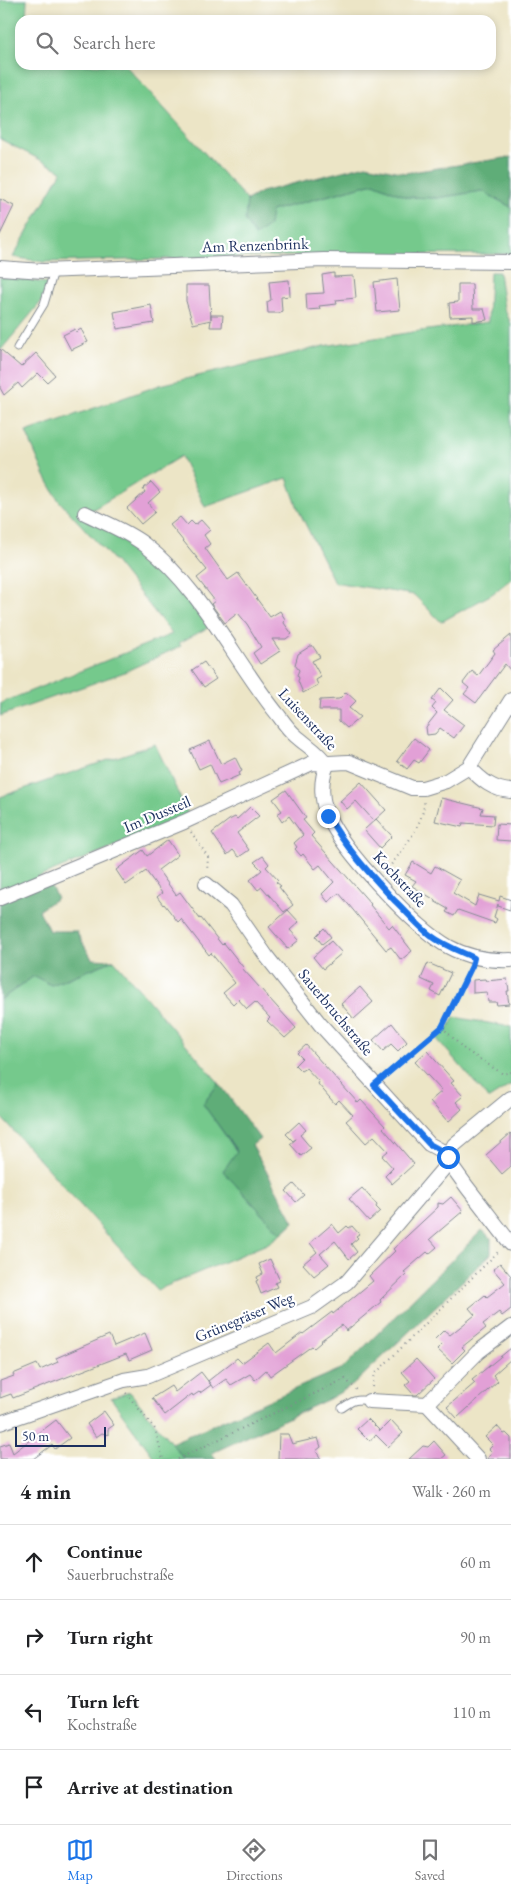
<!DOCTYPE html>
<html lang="en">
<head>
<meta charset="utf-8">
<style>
  :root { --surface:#fff; --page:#f6f6f6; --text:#202124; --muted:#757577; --line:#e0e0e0; --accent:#1a73e8 }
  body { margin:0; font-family:"EB Garamond",serif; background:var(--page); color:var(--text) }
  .scale { position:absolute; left:15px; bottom:12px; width:91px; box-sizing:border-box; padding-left:5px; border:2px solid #1b2f5e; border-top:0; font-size:14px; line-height:18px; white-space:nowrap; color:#1b2f5e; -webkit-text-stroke:4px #fff; paint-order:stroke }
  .stop { position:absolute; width:15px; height:15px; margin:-11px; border:4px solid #1a73e8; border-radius:50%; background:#fff }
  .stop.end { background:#1a73e8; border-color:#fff; box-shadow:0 1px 5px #0008 }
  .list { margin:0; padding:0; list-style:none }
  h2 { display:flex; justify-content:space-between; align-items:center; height:65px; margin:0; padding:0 20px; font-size:21px }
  h2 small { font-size:16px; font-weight:400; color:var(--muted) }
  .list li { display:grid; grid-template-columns:32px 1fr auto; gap:15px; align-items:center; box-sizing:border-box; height:75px; padding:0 20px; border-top:1px solid var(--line) }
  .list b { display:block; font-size:19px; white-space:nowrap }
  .list p { margin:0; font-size:16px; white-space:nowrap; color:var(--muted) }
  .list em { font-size:16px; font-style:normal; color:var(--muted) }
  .icon { flex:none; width:28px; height:28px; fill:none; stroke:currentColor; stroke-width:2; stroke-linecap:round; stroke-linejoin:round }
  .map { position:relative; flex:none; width:511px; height:1459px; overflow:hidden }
  .search { position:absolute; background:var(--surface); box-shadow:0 2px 8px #0003; left:15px; right:15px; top:15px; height:55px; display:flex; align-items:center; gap:12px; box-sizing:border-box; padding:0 18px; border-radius:15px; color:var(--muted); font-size:19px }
  .sheet { height:365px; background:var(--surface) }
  nav { display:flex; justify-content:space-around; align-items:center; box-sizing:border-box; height:70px; border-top:1px solid var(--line); background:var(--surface); font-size:14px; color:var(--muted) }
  nav a { display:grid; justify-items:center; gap:2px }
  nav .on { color:var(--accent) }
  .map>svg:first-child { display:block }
</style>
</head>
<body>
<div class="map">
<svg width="511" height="1459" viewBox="0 0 511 1459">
  <rect width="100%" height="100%" fill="#fff"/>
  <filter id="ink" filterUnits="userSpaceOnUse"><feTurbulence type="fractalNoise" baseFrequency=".02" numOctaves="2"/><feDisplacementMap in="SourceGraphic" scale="10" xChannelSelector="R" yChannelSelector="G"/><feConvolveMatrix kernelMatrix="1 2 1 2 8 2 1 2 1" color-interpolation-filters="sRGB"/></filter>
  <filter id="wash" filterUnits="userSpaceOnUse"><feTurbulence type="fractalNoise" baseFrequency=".0096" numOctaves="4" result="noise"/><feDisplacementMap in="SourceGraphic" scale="20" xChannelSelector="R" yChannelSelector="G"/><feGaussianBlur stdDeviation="1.12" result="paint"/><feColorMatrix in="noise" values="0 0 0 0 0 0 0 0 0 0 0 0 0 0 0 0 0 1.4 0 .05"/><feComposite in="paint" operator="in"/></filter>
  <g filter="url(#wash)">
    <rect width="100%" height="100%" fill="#ece5c6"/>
    <g fill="#74c98c" stroke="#487c75">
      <polygon points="0,0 27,0 26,20 20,20 20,65 125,65 247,200 245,221 271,211 374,183 406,197 437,198 482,191 511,207 511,254 325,255 43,262 13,257 62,171 0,139"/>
      <polygon points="490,272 499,272 504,308 511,324 511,579 492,594 441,622 414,595 334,582 299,511 287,478 205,507 181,456 92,510 130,539 165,569 211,626 179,643 181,646 122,673 0,716 1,703 172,634 116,563 59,501 45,476 26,432 160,385 324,346 413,332 488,322"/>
      <polygon points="0,277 47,283 41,302 0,351"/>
      <polygon points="155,744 189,816 0,893 0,797"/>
      <polygon points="114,960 219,1083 203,1104 237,1152 223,1171 281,1234 267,1244 157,1290 0,1116 0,1000 34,976 52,985"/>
      <polygon points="454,1017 511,1027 511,1085 489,1099 437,1039 447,1031"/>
      <polygon points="130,1392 184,1459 155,1459 111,1398"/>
    </g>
    <g fill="#5fad78" stroke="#3d6e6b">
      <polygon points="511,157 511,207 482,191 437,198 406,197 374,183 271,211 269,226 255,236 245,221 247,200 261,192 366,165 405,173"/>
      <polygon points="48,881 57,898 39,910 49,931 76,931 92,959 114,960 51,985 34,976 0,1000 0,902"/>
      <polygon points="219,1083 260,1139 252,1145 294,1222 281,1234 223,1171 237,1151 203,1104"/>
      <polygon points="482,1230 491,1238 491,1254 353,1385 329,1399 212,1453 216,1459 184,1459 171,1443 343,1368"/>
    </g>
    <g id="blocks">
      <g fill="#e2a0d6">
        <polygon points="0,199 14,206 0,235"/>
        <polygon points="334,273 334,277 354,276 356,298 336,300 337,304 319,306 320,309 307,310 306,294 324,293 322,275"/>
        <polygon points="397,279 400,310 377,312 374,282"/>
        <polygon points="289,280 290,296 281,297 282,311 279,313 268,313 267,302 271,300 269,282"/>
        <polygon points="458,284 472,284 473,309 484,309 487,320 473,322 473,316 450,317 449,303 458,302"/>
        <polygon points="186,285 209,285 211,319 211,315 223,315 222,327 210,327 211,320 193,324 186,301"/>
        <polygon points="151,305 154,323 117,329 114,312"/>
        <polygon points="75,329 76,332 81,329 88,342 71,350 63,335"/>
        <polygon points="0,349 21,367 36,353 55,375 47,382 38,373 22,388 18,383 4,395 0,388"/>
        <polygon points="151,482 160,492 148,503 155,512 141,524 127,508 145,492 143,489"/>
        <polygon points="180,517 187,525 191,521 195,525 201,520 210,530 204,535 210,544 205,548 228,580 238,573 270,617 280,611 285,619 284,623 292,634 286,639 272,639 280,651 260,664 253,653 261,647 247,624 238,613 225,623 211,604 215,601 197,578 207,570 170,525"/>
        <polygon points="511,635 511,671 505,664 476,703 464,694 469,688 463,683 472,671 478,676 495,653 493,650"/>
        <polygon points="312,645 320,657 312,661 321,677 316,680 318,685 303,693 298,681 299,678 297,675 299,670 295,665 298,654"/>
        <polygon points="204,662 216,679 204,687 192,670"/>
        <polygon points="441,688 453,700 444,710 464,725 454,738 440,728 435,734 427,735 426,727 437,713 432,708 436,703 432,700"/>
        <polygon points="346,692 356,701 349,708 360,717 347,728 339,721 339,710 319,710 320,700 339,699"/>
        <polygon points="414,738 429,750 419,763 414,760 407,769 397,761"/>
        <polygon points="210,741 221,764 235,757 242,771 239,773 240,775 219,784 210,764 199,769 190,750"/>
        <polygon points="361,782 386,810 374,821 356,801 347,809 340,801"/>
        <polygon points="286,790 306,818 303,820 314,833 311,836 371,904 370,905 389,928 392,925 412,951 401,960 391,947 386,950 339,893 328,902 322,894 334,882 320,865 315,869 303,854 301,856 295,849 297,847 294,843 303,835 289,816 282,822 277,814 282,811 273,799"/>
        <polygon points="441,798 483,808 481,814 494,815 493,825 463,823 462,827 435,821"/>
        <polygon points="250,807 259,816 237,833 249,850 239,857 233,850 227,855 212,833 229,820 235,817 237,819"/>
        <polygon points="376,819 392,836 380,848 364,830"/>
        <polygon points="497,824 511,825 511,841 496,840"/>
        <polygon points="168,840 178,855 158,870 176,895 180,892 200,919 201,918 222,945 224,943 243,967 242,968 296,1028 285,1038 267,1021 270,1018 255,1002 247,1009 238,999 233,1004 223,993 235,983 211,953 209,955 181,919 178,922 164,904 163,905 157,897 162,893 146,871 126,885 116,870 143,850 147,856"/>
        <polygon points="263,856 269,864 266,867 278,880 276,882 281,886 279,887 293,905 284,912 262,887 258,890 250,880 262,870 254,862"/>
        <polygon points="413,862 431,873 435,866 460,880 453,893 475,906 479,895 499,901 500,896 511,900 510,910 498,906 498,904 494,917 497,919 495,923 458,910 454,916 446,912 448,909 434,901 435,900 412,886 416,881 405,875"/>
        <polygon points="288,910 299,922 290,930 299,940 288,949 269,927"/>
        <polygon points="324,928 331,937 322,944 316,936"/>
        <polygon points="331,941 342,953 323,969 313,957"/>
        <polygon points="428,963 451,973 440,996 431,991 434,985 421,979"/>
        <polygon points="485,979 486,981 507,979 509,991 507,991 509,1004 497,1005 496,1002 488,1002 487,992 473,993 473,980"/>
        <polygon points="360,987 373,1002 354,1019 341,1004"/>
        <polygon points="392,1023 407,1042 398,1051 391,1044 383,1051 373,1040"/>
        <polygon points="306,1045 358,1103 361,1100 385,1126 383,1128 414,1164 392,1184 385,1176 393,1168 382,1156 388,1151 374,1136 366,1143 346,1121 353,1115 339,1100 335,1104 318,1084 319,1082 306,1068 301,1071 295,1065 302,1058 297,1053"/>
        <polygon points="427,1051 454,1081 451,1083 463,1096 456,1102 462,1109 448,1122 430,1101 442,1091 415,1062"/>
        <polygon points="299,1122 306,1130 300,1135 311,1148 301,1156 290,1144 296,1139 293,1141 286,1134"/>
        <polygon points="511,1133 511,1166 502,1174 486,1155"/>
        <polygon points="294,1184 304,1195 296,1202 286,1191"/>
        <polygon points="362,1188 377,1205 376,1207 380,1211 369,1221 349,1199"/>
        <polygon points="451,1197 463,1211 430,1239 437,1247 429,1254 427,1252 404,1272 407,1274 380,1300 381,1302 346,1331 342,1325 320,1341 321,1342 314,1348 312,1346 270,1376 266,1370 255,1380 250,1374 231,1385 226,1379 213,1388 208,1381 237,1358 242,1363 269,1343 276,1353 302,1333 303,1334 332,1312 333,1314 373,1281 369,1276 395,1251 393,1249 438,1207 438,1203 443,1204"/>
        <polygon points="332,1224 339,1233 347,1226 349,1228 352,1226 359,1234 356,1236 358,1238 351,1244 357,1252 349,1259 335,1241 320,1254 329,1264 314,1276 303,1264 317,1252 310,1243"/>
        <polygon points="270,1259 280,1281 275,1283 277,1287 261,1294 256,1281 258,1280 257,1277 263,1274 259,1264"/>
        <polygon points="500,1263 511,1276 511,1309 502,1316 499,1312 483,1324 486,1328 462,1347 465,1350 452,1363 437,1349 441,1345 435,1339 444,1330 450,1335 475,1315 469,1308 485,1295 487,1297 505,1283 493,1269"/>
        <polygon points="145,1333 152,1350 129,1360 126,1354 13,1398 11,1394 0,1398 0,1381 14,1376 13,1374 37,1364 40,1370 58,1362 56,1358 109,1335 114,1346"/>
        <polygon points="511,1348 511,1359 493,1375 498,1381 457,1418 447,1407 475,1383 472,1380"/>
        <polygon points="416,1359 434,1379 417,1395 414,1395 405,1385 410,1381 402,1372"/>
        <polygon points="201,1372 211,1385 200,1393 199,1392 193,1396 192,1394 165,1415 152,1398 171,1386 175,1392"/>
        <polygon points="104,1411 114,1425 108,1429 108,1435 102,1433 96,1437 87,1424"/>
        <polygon points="368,1419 380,1431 391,1420 403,1433 388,1447 376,1435 369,1441 357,1429"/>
        <polygon points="56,1420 70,1438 55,1449 52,1445 33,1459 0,1459 0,1446 9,1443 13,1453"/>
        <polygon points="497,1426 504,1434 506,1433 511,1438 511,1459 487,1459 492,1452 489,1449 493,1445 485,1437"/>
        <polygon points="279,1434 288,1434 292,1444 318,1438 321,1447 316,1451 321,1459 278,1459"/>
        <polygon points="434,1441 446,1455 441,1459 409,1459 423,1446 428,1447"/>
      </g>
    </g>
  </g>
  <g filter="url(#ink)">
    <use href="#blocks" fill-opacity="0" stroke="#848a92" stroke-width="1"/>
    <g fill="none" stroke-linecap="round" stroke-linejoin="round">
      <g stroke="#848a92" stroke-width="9">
        <g id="service">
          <polyline points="17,348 44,304 54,271"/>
          <path d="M342 1408C352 1401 357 1398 369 1401"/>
        </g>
      </g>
      <g stroke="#848a92" stroke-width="16">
        <g id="minor">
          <polyline points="0,268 43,271 324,260 511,262"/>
          <path d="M85 513C105 523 127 531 145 545 203 590 234 661 279 716 284 723 290 731 296 736 307 746 319 752 327 765"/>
          <path d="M327 765C320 781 321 801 328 816 343 851 415 928 449 947 469 958 488 961 511 960"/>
          <path d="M469 767C481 780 493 790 511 791"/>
          <polyline points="206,884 231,905 267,957 320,1024 429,1144 440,1150 448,1153"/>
          <path d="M0 898 184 822 312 763C325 764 336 762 349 762L412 788H423L446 781 469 767 511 700"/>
          <polyline points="511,1098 454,1145 448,1157 449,1162 467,1187 511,1244"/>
          <polyline points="369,1401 427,1404 478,1352 511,1327"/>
          <polyline points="427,1404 478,1459"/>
          <polyline points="0,1423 124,1380 148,1376 312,1307 347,1282 449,1162"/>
        </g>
      </g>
      <g stroke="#848a92" stroke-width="2" stroke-dasharray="1 4" stroke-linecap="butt">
        <polyline points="191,832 208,857 207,872"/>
        <path d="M385 872C399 855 425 824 424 801"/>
        <polyline points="442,1027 464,1049 503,1074 511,1072"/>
        <polyline points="383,1076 442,1027 470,970"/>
        <polyline points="372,1387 375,1374 500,1250"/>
        <polyline points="126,1393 155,1429 163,1459"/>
        <polyline points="178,1459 345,1379 358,1391"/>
      </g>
      <use href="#service" stroke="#fff" stroke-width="7"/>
      <use href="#minor" stroke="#fff" stroke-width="14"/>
    </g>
  </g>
  <g fill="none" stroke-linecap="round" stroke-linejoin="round" filter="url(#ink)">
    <path stroke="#1a73e8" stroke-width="6" d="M328 816C345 847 369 873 394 900 406 911 417 925 430 935 443 945 459 951 474 958L472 966 442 1027 374 1085 429 1144 440 1150 448 1153V1157"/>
  </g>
  <g text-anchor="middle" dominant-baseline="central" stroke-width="4.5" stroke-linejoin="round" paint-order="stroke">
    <g font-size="16" fill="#1b2f5e" stroke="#fff">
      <text transform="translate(255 245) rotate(-2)">Am Renzenbrink</text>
      <text transform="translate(308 719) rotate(47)">Luisenstraße</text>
      <text transform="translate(157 814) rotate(-23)">Im Dussteil</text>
      <text transform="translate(400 879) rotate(47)">Kochstraße</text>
      <text transform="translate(336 1012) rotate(50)">Sauerbruchstraße</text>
      <text transform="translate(244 1317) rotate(-23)">Grünegräser Weg</text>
    </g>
  </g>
</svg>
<div class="scale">50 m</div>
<div class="stop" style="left:448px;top:1157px"></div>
<div class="stop end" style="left:328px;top:816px"></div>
<div class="search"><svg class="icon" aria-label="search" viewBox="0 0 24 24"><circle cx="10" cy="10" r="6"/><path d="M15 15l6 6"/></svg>Search here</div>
</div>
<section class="sheet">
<h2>4 min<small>Walk · 260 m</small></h2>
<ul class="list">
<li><svg class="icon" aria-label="ahead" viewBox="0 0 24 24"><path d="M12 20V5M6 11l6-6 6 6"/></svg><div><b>Continue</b><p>Sauerbruchstraße</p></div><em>60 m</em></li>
<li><svg class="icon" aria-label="right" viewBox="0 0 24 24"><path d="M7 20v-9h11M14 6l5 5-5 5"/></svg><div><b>Turn right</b></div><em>90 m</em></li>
<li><svg class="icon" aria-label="left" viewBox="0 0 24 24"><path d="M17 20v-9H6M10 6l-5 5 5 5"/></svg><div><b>Turn left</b><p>Kochstraße</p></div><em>110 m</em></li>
<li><svg class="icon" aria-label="arrive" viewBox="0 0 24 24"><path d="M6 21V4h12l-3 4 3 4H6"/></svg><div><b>Arrive at destination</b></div></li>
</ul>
</section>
<nav>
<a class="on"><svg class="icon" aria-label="map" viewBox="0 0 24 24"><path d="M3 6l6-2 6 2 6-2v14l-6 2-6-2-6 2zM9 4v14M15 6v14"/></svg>Map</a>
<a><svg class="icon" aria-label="directions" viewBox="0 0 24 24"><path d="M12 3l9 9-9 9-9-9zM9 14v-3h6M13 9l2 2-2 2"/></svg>Directions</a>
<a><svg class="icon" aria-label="saved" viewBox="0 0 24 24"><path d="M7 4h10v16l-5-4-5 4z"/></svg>Saved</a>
</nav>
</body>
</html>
